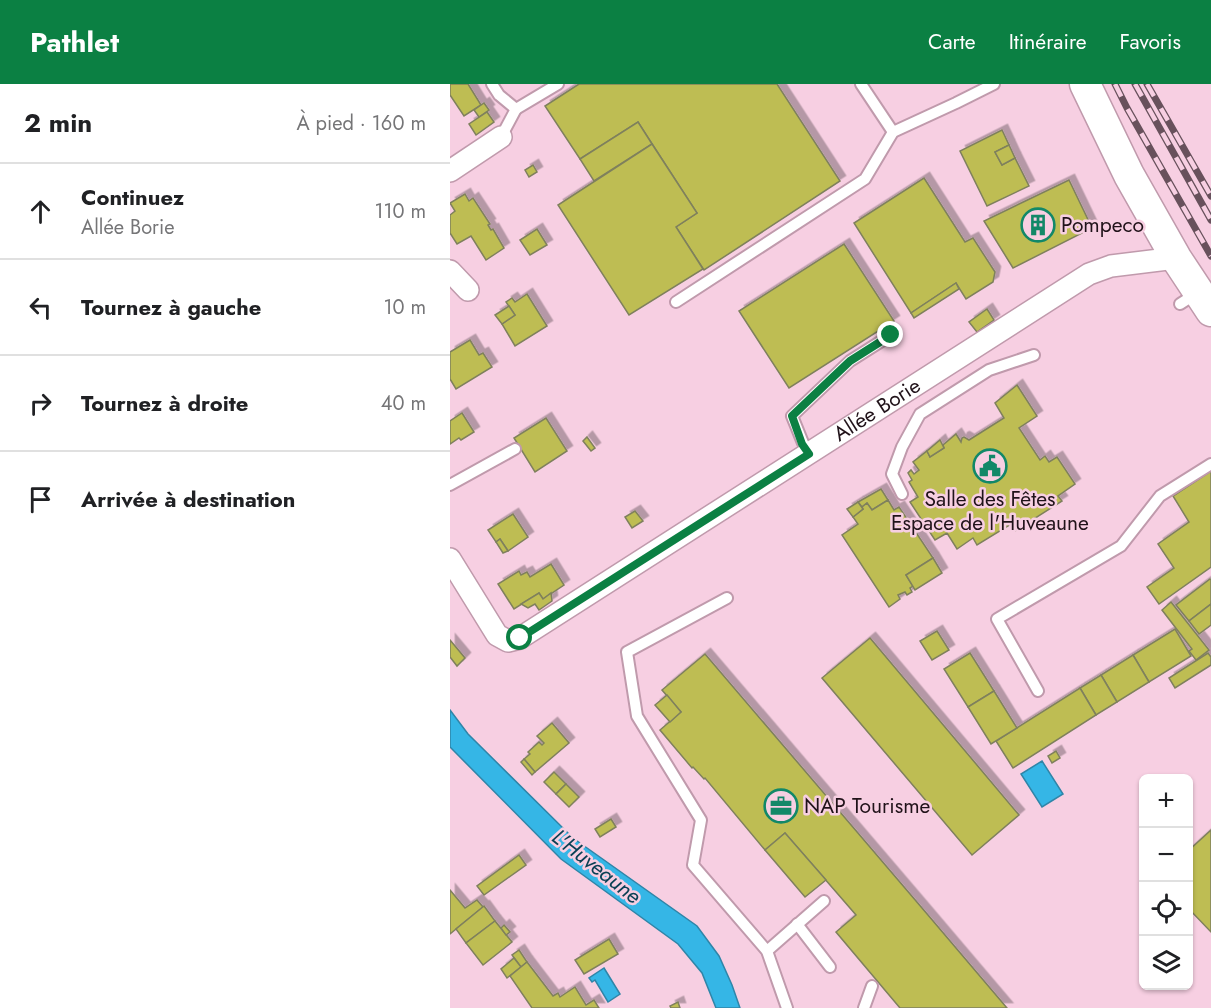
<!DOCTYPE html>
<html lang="fr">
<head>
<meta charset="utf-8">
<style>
  :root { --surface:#fff; --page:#f6f6f6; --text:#202124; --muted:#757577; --line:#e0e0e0; --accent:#0b8043 }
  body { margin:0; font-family:Jost,sans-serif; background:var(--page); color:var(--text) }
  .controls { position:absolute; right:18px; bottom:18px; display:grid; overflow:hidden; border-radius:9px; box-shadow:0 2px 4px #0004 }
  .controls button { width:54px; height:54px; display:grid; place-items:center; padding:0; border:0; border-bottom:2px solid var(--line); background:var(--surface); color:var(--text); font:30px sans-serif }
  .stop { position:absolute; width:18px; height:18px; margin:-14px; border:4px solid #0b8043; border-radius:50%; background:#fff }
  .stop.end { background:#0b8043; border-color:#fff; box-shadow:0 2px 6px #0008 }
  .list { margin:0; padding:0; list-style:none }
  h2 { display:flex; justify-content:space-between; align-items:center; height:78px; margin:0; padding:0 24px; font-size:26px }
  h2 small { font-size:20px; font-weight:400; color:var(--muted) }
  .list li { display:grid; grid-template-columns:39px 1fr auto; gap:18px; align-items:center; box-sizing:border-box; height:96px; padding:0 24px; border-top:2px solid var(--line) }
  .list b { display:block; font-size:22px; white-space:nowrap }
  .list p { margin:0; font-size:20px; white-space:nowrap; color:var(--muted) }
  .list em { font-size:20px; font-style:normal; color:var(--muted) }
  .icon { flex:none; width:33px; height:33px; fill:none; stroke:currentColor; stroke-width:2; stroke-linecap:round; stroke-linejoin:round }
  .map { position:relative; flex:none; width:761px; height:924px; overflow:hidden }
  header { display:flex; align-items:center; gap:36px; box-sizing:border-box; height:84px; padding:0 30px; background:var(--accent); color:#fff }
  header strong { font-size:28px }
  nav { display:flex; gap:33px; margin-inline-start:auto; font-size:21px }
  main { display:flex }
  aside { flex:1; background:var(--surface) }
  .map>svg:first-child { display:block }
</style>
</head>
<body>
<header>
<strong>Pathlet</strong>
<nav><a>Carte</a><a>Itinéraire</a><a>Favoris</a></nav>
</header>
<main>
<aside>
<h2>2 min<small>À pied · 160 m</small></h2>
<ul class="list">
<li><svg class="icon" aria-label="ahead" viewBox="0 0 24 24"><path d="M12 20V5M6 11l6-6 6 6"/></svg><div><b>Continuez</b><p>Allée Borie</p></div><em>110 m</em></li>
<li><svg class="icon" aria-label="left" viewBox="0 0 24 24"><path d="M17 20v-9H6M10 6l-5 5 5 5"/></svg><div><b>Tournez à gauche</b></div><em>10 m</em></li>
<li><svg class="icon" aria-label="right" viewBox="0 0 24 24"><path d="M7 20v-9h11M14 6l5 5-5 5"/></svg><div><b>Tournez à droite</b></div><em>40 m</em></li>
<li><svg class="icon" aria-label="arrive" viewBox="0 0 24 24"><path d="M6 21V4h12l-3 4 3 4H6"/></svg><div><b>Arrivée à destination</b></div></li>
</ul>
</aside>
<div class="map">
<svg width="761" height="924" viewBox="0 0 761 924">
  <defs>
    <filter id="shadow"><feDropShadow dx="5.5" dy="-5.5" stdDeviation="0" flood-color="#0004"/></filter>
  </defs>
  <rect width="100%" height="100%" fill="#f7cfe2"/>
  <g fill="#35b6e6" stroke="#2f85a8" stroke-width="1.5">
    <polygon points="0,626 18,650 123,754 247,842 269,872 282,901 290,924 266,924 252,889 228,860 111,775 0,663"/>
    <polygon points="592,677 613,710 592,723 571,690"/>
    <polygon points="154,884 170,910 158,918 145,896 142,898 139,894"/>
  </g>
  <g fill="#bebd53" stroke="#7f805d" stroke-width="1.5" filter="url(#shadow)">
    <polygon points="0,0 18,0 31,21 14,32 0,11"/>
    <polygon points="129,0 327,0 390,97 254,186 226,143 247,129 188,38 130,75 95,22"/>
    <polygon points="34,19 39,26 29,33 24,26"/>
    <polygon points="37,28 44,38 26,51 19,40"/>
    <polygon points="188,38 202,60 144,97 130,75"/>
    <polygon points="552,46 559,61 545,68 552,81 565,74 579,102 537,122 510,67"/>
    <polygon points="202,60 247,129 226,143 253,185 179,231 108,121"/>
    <polygon points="559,61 565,74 552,81 545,68"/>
    <polygon points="83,81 87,88 79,93 75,86"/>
    <polygon points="474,94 515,158 523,154 545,188 543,198 516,215 506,199 461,229 404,139"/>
    <polygon points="619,96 642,144 563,184 534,137"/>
    <polygon points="15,110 19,117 23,114 40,140 38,141 41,146 43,145 54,164 36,176 21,152 7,160 0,149 0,131 5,127 0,119"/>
    <polygon points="87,145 97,161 80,171 70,156"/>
    <polygon points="394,160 444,237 339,304 289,227"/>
    <polygon points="506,199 509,205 464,234 461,229"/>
    <polygon points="77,210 97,242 65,262 52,240 65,231 56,218 62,214 65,218"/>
    <polygon points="59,222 65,231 52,240 45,231"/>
    <polygon points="537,225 544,236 527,248 519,238"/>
    <polygon points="20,256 29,271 33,269 42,283 6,305 0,295 0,268"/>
    <polygon points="567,301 587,332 569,344 590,376 595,372 599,378 607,373 625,400 608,412 612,417 565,447 561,440 527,461 523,454 507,465 497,449 485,456 460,418 468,413 459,398 462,396 458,389 461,386 464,390 469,386 463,378 477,367 480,373 494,364 493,361 506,350 511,358 512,354 514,353 519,356 554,334 545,319"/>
    <polygon points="12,329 24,348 11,356 9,354 0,360 0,337"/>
    <polygon points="96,334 117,367 85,388 64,354"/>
    <polygon points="137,353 145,364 141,367 133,357"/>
    <polygon points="490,356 494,364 480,373 477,367"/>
    <polygon points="761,387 761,483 709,520 697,503 724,484 708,460 739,438 723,412"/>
    <polygon points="431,405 438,416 422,426 417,419 412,423 408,418"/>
    <polygon points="438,416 444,426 449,423 483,474 456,491 463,502 460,504 462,508 457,511 455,508 448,511 450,515 439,523 392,451 408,440 403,433 413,425 412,423 417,419 422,426"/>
    <polygon points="408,418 413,425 403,433 397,425"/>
    <polygon points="185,427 193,437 182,444 175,433"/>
    <polygon points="63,430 78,453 58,467 50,455 46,458 38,446"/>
    <polygon points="50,455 58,467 53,469 46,458"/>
    <polygon points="483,474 492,489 465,506 456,491"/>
    <polygon points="101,480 114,501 93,515 89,509 64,525 48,500 69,487 71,491 77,488 80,493"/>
    <polygon points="760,495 761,496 761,520 739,537 726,521"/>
    <polygon points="89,509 93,515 101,509 102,517 89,526 85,520 78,524 71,520"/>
    <polygon points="721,518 759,566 746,576 739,567 742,565 712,526"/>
    <polygon points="761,520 761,541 749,550 739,537"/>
    <polygon points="725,545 741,572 699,598 683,571"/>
    <polygon points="487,547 499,566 482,576 470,557"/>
    <polygon points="420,554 569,731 522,771 372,594"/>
    <polygon points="0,556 15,574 7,582 0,573"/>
    <polygon points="520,569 544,607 518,623 494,585"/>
    <polygon points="758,569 761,573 761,581 725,604 719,594"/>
    <polygon points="255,570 472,824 557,924 450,924 386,848 406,831 335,749 315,766 255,694 254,695 243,683 242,684 210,646 231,628 212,606"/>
    <polygon points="683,571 699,598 667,618 651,591"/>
    <polygon points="651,591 667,618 646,631 630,604"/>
    <polygon points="630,604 646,631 563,684 546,657"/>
    <polygon points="544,607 567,644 541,660 518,623"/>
    <polygon points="217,611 231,628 220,638 205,621"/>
    <polygon points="102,639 119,659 85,688 74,675 80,670 78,668 89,658 92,661 94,659 87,652"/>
    <polygon points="606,667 610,674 602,679 598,672"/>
    <polygon points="74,675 85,688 82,691 71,678"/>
    <polygon points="104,688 116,700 106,710 94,698"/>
    <polygon points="116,700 129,713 119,723 106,710"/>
    <polygon points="161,735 166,743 150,753 145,745"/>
    <polygon points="761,746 761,848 738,824 738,767"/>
    <polygon points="335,749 376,796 355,813 315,766"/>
    <polygon points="69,771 76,781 34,811 27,802"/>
    <polygon points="0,806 15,824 27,816 33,823 0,850"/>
    <polygon points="34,822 45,837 16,859 6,845"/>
    <polygon points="45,837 62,858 33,881 16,859"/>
    <polygon points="54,841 60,848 56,851 51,844"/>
    <polygon points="159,855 168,870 134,890 125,876"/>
    <polygon points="69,866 77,878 71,883 62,871"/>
    <polygon points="64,874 71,883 57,894 51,885"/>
    <polygon points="77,878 103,912 108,909 110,913 125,903 136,921 144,916 149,924 82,924 60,892"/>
    <polygon points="228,918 230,924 221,924 220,922"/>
  </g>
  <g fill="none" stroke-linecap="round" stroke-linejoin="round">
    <g stroke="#c09aac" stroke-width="14">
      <g id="lane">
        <polyline points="42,0 49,11 66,25 108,0"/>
        <polyline points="411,0 443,48"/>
        <polyline points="51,53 66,25"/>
        <polyline points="226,218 415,95 443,48 506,19 544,0"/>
        <polyline points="730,220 747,209"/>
        <polyline points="359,370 353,359 342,332 400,277 441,251"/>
        <polyline points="0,401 65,365"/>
        <polyline points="452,410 442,390 452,363 470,330 539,286 584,271"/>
        <polyline points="277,514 177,568 187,632 251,736 243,781 317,867 337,924"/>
        <polyline points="588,607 547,535 671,462 710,412 761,380"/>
        <polyline points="347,840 380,883"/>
        <polyline points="317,867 374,817"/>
        <polyline points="414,924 422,902"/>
      </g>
    </g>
    <g stroke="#c09aac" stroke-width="24">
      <g id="street">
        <polyline points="0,87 51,53"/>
        <polyline points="0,187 18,206"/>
        <path id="s1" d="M0 475 47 551 58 557 70 554 639 190 661 182 726 174"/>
      </g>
    </g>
    <g stroke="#c09aac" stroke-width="33">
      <polyline id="secondary" points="635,0 679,91 726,174 761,227"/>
    </g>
    <use href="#lane" stroke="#fff" stroke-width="10"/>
    <use href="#street" stroke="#fff" stroke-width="21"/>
    <use href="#secondary" stroke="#fff" stroke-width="30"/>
    <g stroke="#68515c" stroke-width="7">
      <g id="rail">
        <polyline points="665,0 677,24 761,172"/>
        <polyline points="685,0 761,136"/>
        <polyline points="697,0 761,112"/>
      </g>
    </g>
    <use href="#rail" stroke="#f7cfe2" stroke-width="4.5" stroke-dasharray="14" stroke-linecap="butt"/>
  </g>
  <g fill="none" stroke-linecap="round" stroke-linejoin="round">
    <polyline stroke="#0b8043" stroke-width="8" points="70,554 359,370 352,360 342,332 400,277 441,251"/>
  </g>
  <defs>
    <g id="building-ring" transform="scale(1.725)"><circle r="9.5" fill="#f7cfe2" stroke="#128868" stroke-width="1.5"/><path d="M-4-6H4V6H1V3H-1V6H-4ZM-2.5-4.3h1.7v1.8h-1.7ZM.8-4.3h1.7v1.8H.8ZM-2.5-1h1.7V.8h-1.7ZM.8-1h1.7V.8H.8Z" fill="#128868"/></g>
    <g id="civic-ring" transform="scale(1.725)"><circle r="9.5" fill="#f7cfe2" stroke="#128868" stroke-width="1.5"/><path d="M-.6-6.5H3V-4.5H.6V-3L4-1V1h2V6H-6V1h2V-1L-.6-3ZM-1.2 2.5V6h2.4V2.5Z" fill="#128868"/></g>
    <g id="office-ring" transform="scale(1.725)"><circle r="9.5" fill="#f7cfe2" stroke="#128868" stroke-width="1.5"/><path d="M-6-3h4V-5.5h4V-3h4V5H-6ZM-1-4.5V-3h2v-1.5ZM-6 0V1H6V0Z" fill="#128868"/></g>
  </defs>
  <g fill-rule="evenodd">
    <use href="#building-ring" x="588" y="141"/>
    <use href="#civic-ring" x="540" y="382"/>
    <use href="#office-ring" x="331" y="722"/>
  </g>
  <g text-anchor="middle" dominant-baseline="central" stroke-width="5" stroke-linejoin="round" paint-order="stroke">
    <g font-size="21" fill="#201219" stroke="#f7cfe2" text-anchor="start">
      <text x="611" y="141">Pompeco</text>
      <text x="540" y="415" text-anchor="middle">Salle des Fêtes<tspan x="540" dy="24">Espace de l'Huveaune</tspan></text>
      <text x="354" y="722">NAP Tourisme</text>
    </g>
    <g font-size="21" fill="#201219" stroke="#f7cfe2">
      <text stroke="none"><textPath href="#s1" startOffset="538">Allée Borie</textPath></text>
    </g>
    <g font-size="22" font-style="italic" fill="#0a4155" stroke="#f7cfe2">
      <text transform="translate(147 782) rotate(38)">L'Huveaune</text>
    </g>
  </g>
</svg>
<div class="controls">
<button>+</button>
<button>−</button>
<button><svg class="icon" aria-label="locate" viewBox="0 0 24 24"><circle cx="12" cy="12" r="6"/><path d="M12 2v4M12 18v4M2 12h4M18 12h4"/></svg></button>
<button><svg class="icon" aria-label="layers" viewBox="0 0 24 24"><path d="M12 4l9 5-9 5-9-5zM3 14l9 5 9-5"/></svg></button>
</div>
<div class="stop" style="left:70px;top:554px"></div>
<div class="stop end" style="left:441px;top:251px"></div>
</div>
</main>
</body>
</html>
